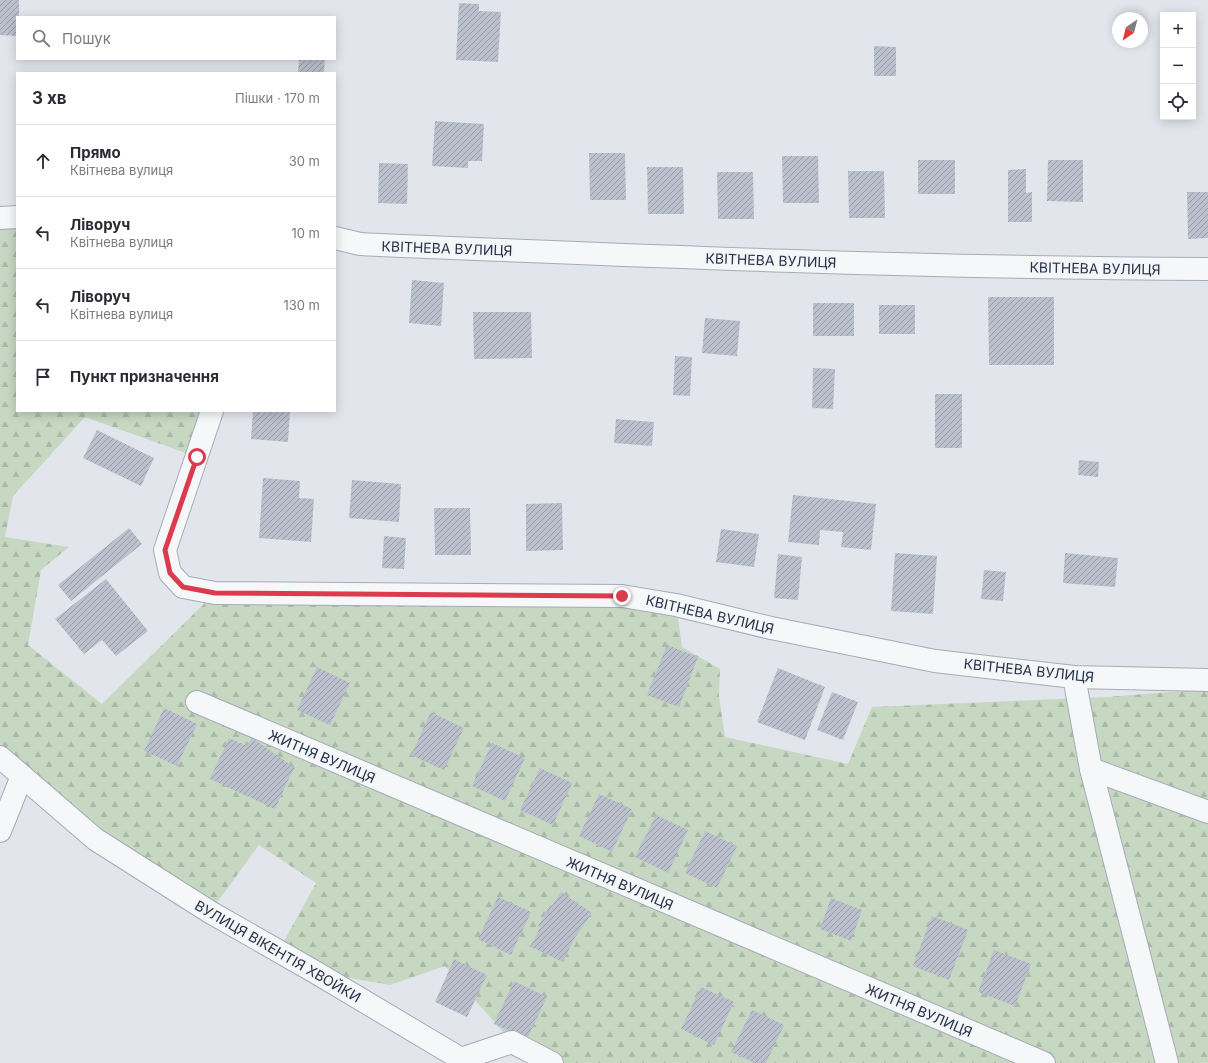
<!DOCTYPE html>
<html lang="uk">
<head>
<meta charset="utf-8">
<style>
  :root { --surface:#fff; --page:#f2f2f3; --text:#2b2b33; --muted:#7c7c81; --line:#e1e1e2 }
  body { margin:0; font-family:Inter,sans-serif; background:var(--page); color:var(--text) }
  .controls { position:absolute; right:12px; top:12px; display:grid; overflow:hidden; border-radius:0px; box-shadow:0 2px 10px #0003 }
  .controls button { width:36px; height:36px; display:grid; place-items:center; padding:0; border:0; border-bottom:1px solid var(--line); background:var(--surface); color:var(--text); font:20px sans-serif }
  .compass { position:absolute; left:1112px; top:12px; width:36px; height:36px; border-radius:50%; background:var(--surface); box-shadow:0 2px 10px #0003; rotate:215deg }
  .stop { position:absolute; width:12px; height:12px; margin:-9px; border:3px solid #dc3b4d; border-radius:50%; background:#fff }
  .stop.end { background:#dc3b4d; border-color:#fff; box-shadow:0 1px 4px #0008 }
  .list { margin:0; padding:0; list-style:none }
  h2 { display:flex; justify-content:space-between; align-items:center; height:52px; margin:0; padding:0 16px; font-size:17px }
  h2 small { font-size:13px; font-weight:400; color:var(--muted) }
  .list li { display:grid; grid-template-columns:26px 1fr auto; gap:12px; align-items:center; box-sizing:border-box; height:72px; padding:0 16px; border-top:1px solid var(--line) }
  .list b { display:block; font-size:15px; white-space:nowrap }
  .list p { margin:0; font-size:13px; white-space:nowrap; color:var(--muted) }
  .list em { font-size:13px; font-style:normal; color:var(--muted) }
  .icon { flex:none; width:22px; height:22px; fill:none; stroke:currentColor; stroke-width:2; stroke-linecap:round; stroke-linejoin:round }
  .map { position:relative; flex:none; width:1208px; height:1063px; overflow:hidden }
  .search { position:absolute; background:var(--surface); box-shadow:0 2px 10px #0003; left:16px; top:16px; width:320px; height:44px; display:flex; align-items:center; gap:10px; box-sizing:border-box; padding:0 14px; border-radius:0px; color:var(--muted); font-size:15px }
  .panel { position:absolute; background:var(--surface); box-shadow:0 2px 10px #0003; left:16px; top:72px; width:320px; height:340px; border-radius:0px }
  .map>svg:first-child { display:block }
</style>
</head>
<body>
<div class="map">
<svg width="1208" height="1063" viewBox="0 0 1208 1063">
  <defs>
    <pattern id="forest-firs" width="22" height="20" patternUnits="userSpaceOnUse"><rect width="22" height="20" fill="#c6d7c2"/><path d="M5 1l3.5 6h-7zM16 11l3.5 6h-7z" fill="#aab9a8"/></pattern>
    <pattern id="building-hatch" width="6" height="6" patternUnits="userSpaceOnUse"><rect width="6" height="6" fill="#bbc1cc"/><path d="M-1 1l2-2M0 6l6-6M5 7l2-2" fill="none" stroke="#989da7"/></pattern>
  </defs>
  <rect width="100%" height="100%" fill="#e2e5ec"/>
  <polygon fill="url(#forest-firs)" points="17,217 17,411 212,411 197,457 85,417 13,496 5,537 69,547 41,570 28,645 102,704 215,593 676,605 682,647 720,669 719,696 725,737 848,764 872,707 1107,697 1208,689 1208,1063 552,1063 512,1042 445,966 390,985 315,972 279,950 316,883 259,845 210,912 0,757 0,218"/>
  <g fill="url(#building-hatch)">
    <polygon points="0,0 19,0 19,17 17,17 17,36 0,35"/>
    <polygon points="459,3 479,4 479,11 501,12 498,62 456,60"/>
    <polygon points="874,46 896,47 896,76 874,76"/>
    <polygon points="299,59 325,59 324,73 298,73"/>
    <polygon points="435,121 484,124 482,161 468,161 468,168 432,166"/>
    <polygon points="589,153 625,153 626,200 590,200"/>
    <polygon points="782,156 818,156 819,203 783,203"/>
    <rect x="918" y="160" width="37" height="34"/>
    <polygon points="1048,160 1083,160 1083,202 1047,201"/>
    <polygon points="379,163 408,164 407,204 378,203"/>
    <polygon points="647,167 683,167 684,214 648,214"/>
    <polygon points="1026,169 1026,193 1032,192 1032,222 1008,222 1008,170"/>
    <polygon points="848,171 884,171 885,218 849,218"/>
    <polygon points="717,172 753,172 754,219 718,219"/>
    <polygon points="1187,192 1208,192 1208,238 1188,239"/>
    <polygon points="412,280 444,283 441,326 409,323"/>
    <polygon points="988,297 1054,297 1054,365 989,365"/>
    <rect x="813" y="303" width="41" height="33"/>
    <rect x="879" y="305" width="36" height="29"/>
    <polygon points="473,312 531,312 532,358 474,359"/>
    <polygon points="705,318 740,321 737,356 702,353"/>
    <polygon points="675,356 692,357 690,396 673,395"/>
    <polygon points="813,368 835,369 833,409 812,408"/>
    <rect x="935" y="394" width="27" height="54"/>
    <polygon points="253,411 290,411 288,442 251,439"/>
    <polygon points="616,419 654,422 652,446 614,443"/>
    <polygon points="97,430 154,458 141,486 83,458"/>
    <polygon points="1079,460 1099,462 1098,477 1078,475"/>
    <polygon points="263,478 300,481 299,498 314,499 311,542 259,538"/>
    <polygon points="352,480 401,484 399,522 349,518"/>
    <polygon points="793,495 876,504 871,550 841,547 843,532 820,530 819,545 788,542"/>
    <polygon points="562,503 563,550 526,551 526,504"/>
    <polygon points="434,508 470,508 471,555 435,555"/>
    <polygon points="129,528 142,544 71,601 58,585"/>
    <polygon points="721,529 759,534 754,567 716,562"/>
    <polygon points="384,536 406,538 404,569 382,568"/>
    <polygon points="895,553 937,556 933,614 891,611"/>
    <polygon points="1065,553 1118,558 1115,587 1063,583"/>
    <polygon points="778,554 802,557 798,600 774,598"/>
    <polygon points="984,570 1006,572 1003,601 981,599"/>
    <polygon points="106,579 148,631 116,656 102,640 84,654 55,619"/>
    <polygon points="667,645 698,657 679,707 647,695"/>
    <polygon points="317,667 350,683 330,725 297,710"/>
    <polygon points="778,668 825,687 805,740 757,722"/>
    <polygon points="832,692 858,702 843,740 817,730"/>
    <polygon points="164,708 197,724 177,766 144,751"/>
    <polygon points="431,712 464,728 444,770 411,755"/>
    <polygon points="229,738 247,746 252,738 295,768 291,774 275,809 210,779"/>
    <polygon points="492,743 525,758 505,801 472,786"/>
    <polygon points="540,768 572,783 553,825 520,810"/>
    <polygon points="599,794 632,809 612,852 579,836"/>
    <polygon points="656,815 688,830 668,873 635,857"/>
    <polygon points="705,831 737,846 717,888 685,873"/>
    <polygon points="561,892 592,913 574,939 563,962 531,947 540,927 538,926 550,905 552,906"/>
    <polygon points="498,897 531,912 511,955 478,939"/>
    <polygon points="831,898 862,910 851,941 820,929"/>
    <polygon points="932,916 968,930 949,980 913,966"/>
    <polygon points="994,950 1031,964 1015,1006 978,992"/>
    <polygon points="454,959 487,975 467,1017 435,1002"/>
    <polygon points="514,981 547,997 527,1039 494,1024"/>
    <polygon points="701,987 734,1002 714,1045 681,1029"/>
    <polygon points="752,1010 784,1025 766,1063 755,1063 731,1052"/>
  </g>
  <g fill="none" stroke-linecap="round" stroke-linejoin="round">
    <g stroke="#a6acb7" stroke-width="24">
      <g id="minor">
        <polyline points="0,218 17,217"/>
        <path d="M335 238 360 244C643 256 925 268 1208 269"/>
        <polyline points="212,411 165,550 170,573 183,587 215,593 622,596 676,605 771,628 935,661 1074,677 1208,680"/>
        <polyline points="1074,677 1091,769 1167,1063"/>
        <polyline points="197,702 1044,1063"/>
        <polyline points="0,757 95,839 210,912 315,972 461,1059 512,1042 552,1063"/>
        <polyline points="1091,769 1208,812"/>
        <polyline points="0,831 22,776"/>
      </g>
    </g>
    <use href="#minor" stroke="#f5f7f9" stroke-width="22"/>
  </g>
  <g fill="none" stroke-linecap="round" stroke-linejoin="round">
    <polyline stroke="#dc3b4d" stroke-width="5" points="197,457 165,550 170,573 183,587 215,593 622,596"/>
  </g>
  <g text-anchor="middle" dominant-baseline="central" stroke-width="3" stroke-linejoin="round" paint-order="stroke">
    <g font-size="14" fill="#283246" stroke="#f2f5f9">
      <text transform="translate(447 248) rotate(2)">КВІТНЕВА ВУЛИЦЯ</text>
      <text transform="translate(771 260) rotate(2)">КВІТНЕВА ВУЛИЦЯ</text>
      <text transform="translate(1095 268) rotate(1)">КВІТНЕВА ВУЛИЦЯ</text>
      <text transform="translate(710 614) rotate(13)">КВІТНЕВА ВУЛИЦЯ</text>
      <text transform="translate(1029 670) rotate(6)">КВІТНЕВА ВУЛИЦЯ</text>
      <text transform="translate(322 756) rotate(23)">ЖИТНЯ ВУЛИЦЯ</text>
      <text transform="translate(620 883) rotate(23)">ЖИТНЯ ВУЛИЦЯ</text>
      <text transform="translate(278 951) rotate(30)">ВУЛИЦЯ ВІКЕНТІЯ ХВОЙКИ</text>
      <text transform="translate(919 1010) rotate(23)">ЖИТНЯ ВУЛИЦЯ</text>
    </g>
  </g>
</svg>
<div class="controls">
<button>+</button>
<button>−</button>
<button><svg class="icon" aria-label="locate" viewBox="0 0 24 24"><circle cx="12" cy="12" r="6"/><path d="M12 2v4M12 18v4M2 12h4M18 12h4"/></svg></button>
</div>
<svg class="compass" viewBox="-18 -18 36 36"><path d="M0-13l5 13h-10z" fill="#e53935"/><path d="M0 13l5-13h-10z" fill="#7c7c81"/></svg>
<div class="stop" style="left:197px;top:457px"></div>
<div class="stop end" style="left:622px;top:596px"></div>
<div class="search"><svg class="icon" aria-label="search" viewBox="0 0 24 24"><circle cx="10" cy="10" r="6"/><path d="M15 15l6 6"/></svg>Пошук</div>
<section class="panel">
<h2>3 хв<small>Пішки · 170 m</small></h2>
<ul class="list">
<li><svg class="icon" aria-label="ahead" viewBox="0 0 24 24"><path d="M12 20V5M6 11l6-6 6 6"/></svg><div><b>Прямо</b><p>Квітнева вулиця</p></div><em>30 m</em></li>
<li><svg class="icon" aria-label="left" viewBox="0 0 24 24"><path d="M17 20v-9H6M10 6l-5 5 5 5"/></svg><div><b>Ліворуч</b><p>Квітнева вулиця</p></div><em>10 m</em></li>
<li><svg class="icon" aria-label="left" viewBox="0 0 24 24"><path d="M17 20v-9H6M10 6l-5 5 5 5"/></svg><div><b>Ліворуч</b><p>Квітнева вулиця</p></div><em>130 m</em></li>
<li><svg class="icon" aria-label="arrive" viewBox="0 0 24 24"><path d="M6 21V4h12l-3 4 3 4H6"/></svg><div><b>Пункт призначення</b></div></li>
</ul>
</section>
</div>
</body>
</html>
